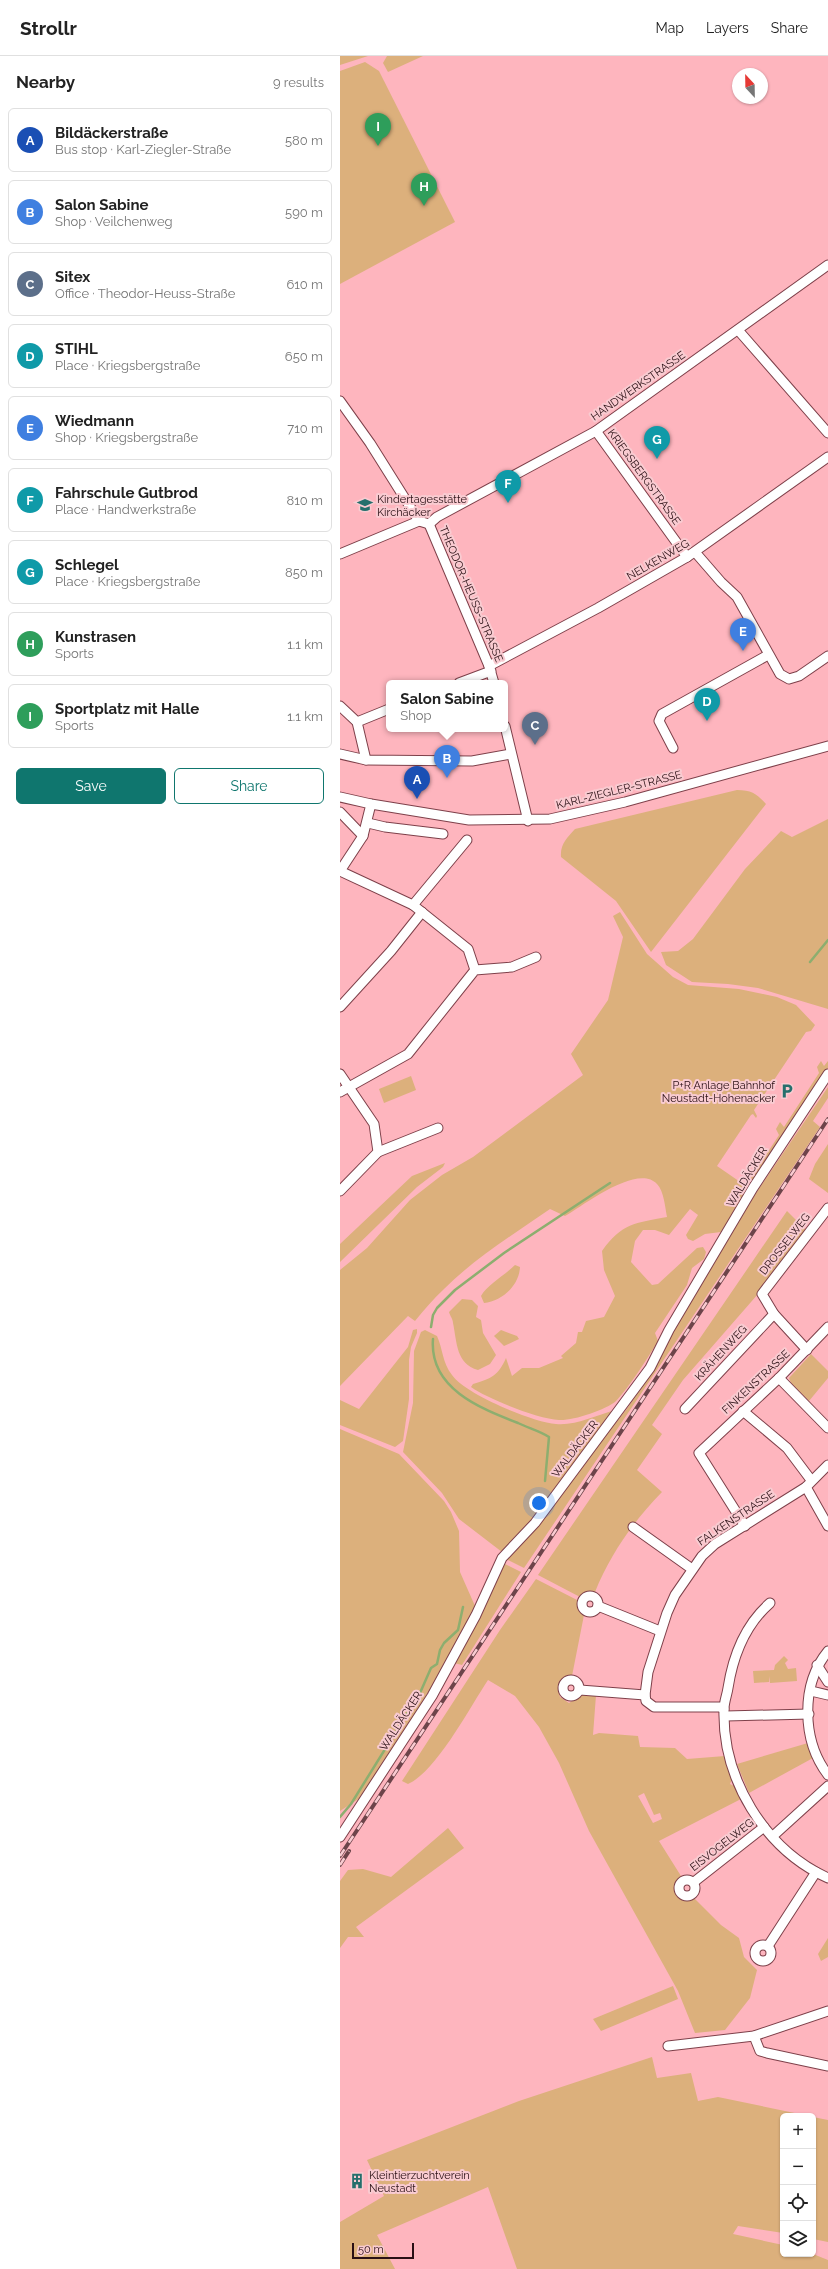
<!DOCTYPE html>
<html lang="en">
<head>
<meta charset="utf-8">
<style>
  :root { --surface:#fff; --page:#f2f2f2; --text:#222; --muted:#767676; --line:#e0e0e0; --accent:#0f766e }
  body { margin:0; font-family:Raleway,sans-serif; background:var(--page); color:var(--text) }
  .controls { position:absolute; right:12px; bottom:12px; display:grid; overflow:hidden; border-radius:6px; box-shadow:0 1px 3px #0004 }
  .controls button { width:36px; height:36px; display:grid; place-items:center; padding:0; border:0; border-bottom:1px solid var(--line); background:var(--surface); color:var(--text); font:20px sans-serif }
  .compass { position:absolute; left:392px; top:12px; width:36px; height:36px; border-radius:50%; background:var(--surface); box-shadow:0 1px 3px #0004; rotate:338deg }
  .scale { position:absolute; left:12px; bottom:10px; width:62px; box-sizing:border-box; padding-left:4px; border:2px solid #290f14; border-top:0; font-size:11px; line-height:14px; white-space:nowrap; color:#290f14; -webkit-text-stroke:3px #f9cbd1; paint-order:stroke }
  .you { position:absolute; left:199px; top:1447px; width:14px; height:14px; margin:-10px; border:3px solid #fff; border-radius:50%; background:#1a73e8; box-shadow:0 0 0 6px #1a73e833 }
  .badge { display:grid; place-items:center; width:26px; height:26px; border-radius:50%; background:var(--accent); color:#fff; font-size:13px; font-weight:700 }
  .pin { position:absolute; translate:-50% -33px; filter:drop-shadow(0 1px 2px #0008) }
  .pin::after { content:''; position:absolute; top:21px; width:14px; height:12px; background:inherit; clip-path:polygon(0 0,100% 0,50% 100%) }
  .popup { position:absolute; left:46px; top:624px; width:122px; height:52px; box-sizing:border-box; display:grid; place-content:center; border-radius:6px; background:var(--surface); filter:drop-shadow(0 1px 3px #0005); font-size:13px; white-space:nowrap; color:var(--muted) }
  .popup b { font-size:15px; color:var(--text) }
  .popup::after { content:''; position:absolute; left:50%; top:100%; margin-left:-8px; border:8px solid transparent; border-top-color:var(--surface) }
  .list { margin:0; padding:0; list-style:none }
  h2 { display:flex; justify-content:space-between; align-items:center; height:52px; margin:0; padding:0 16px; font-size:17px }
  h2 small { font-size:13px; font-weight:400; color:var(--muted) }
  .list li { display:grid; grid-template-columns:26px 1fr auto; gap:12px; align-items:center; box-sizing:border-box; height:64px; margin:0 8px 8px; padding:0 8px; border:1px solid var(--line); border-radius:6px }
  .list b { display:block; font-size:15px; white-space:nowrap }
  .list p { margin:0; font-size:13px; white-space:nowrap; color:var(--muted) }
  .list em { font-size:13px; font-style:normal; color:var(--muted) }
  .actions { display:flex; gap:8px; padding:12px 16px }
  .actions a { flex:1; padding:9px 0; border:1px solid var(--accent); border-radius:6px; text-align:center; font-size:14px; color:var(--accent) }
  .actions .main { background:var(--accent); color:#fff }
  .icon { flex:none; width:22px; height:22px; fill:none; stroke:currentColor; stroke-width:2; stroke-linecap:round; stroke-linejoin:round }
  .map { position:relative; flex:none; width:488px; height:2213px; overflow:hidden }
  header { display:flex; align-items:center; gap:24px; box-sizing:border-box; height:56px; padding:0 20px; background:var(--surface); border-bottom:1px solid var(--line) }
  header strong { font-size:19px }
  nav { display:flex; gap:22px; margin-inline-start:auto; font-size:14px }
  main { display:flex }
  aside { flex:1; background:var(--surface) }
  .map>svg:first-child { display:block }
</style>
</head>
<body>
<header>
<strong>Strollr</strong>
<nav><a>Map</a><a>Layers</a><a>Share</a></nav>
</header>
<main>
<aside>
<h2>Nearby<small>9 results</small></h2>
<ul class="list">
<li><span class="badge" style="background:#1a4fb4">A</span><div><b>Bildäckerstraße</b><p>Bus stop · Karl-Ziegler-Straße</p></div><em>580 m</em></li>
<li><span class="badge" style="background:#3f7fe0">B</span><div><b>Salon Sabine</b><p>Shop · Veilchenweg</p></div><em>590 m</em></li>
<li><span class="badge" style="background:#5c6f8a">C</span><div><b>Sitex</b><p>Office · Theodor-Heuss-Straße</p></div><em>610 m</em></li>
<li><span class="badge" style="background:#0f9aa8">D</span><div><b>STIHL</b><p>Place · Kriegsbergstraße</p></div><em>650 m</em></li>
<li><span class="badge" style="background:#3f7fe0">E</span><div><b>Wiedmann</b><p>Shop · Kriegsbergstraße</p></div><em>710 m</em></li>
<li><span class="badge" style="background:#0f9aa8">F</span><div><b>Fahrschule Gutbrod</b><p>Place · Handwerkstraße</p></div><em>810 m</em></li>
<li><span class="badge" style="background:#0f9aa8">G</span><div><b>Schlegel</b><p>Place · Kriegsbergstraße</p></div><em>850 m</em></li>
<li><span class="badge" style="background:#2e9e5b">H</span><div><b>Kunstrasen</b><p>Sports</p></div><em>1.1 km</em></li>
<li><span class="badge" style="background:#2e9e5b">I</span><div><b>Sportplatz mit Halle</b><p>Sports</p></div><em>1.1 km</em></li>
</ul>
<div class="actions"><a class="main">Save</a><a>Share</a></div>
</aside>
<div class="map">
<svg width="488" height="2213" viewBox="0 0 488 2213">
  <rect width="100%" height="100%" fill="#feb5be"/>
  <g fill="#dcb07c" fill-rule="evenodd">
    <polygon points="0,0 28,0 0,9"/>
    <polygon points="47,0 83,0 48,16 43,7"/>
    <polygon points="25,6 39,15 115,166 0,228 0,15"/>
    <path d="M397 734C412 734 417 738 426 748L311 896 276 845 221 801C220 788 227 782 235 773Z"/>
    <polygon points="488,763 488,953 418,932 388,928 352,926 326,909 321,896 338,895 353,883 405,813 441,775 452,781"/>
    <path d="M280 856 307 898 333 921 348 929 399 933 437 941 456 949 475 969 471 975 466 976 414 1054 417 1060 416 1062 413 1058 411 1059 377 1110 406 1130 404 1141 381 1176 365 1178 353 1185 348 1183 346 1179 358 1159 350 1153 329 1179 315 1174H303L295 1185 291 1206 312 1229 318 1228 357 1192 363 1191 366 1196 364 1203 352 1212 347 1229 315 1277 318 1285C309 1300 288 1333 276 1345 266 1354 232 1365 219 1364 198 1363 148 1343 131 1331L133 1328C152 1322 158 1320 166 1302L172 1320 182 1312H199L223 1302 221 1300 236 1287 238 1276H242L246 1265 264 1261 275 1240 264 1214 262 1195C282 1167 295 1167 327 1161 325 1151 324 1135 317 1128 298 1107 244 1149 225 1160L210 1153C174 1178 135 1202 104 1233 93 1243 84 1254 75 1265L68 1260 0 1330V1214L27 1192 70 1144 102 1119 133 1101 243 1019 231 998 268 944 283 881 273 860Z"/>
    <polygon points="481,1005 484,1010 488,1005 488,1012 416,1121 409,1125 406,1122 407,1117 411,1122 439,1079 436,1073 440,1066 444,1071 479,1017 477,1011"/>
    <polygon points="71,1020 76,1034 44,1047 39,1033"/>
    <polygon points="488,1031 488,1042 473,1065 480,1071 184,1512 166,1503 286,1354 312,1316 332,1278 416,1137"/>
    <polygon points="488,1088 488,1137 469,1123 475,1108"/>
    <polygon points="105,1107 103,1111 77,1131 0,1206 0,1188 72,1120"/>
    <path d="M447 1155 467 1175 418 1238 343 1324 312 1369 322 1378 297 1414 322 1436C293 1466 271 1497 255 1536H248L240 1541 198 1519Z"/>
    <path d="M175 1209 180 1211C179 1230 162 1245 144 1247L141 1240C147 1229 165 1219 175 1209Z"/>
    <path d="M122 1243 132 1244 138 1250 136 1261 141 1264 143 1277 156 1299 150 1308 138 1314C116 1308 117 1286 113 1267 113 1263 110 1260 109 1256Z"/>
    <polygon points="77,1273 77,1277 71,1291 69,1304 69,1343 63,1385 55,1391 0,1369 0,1344 19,1353 68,1291 73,1274"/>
    <path d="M85 1274 97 1280C103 1293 102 1306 112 1319 125 1338 192 1366 216 1368 235 1370 257 1359 275 1354L200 1456 162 1496 119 1463 102 1437 63 1396 73 1347 74 1295 81 1276Z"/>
    <polygon points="161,1274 177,1280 179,1283 164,1290 154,1280"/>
    <polygon points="471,1298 488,1315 488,1322 469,1345 451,1327 449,1322"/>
    <polygon points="0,1373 59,1398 104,1445 111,1456 119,1475 120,1516 135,1550 102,1614 23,1740 0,1755"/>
    <polygon points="163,1507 181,1516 122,1609 114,1607"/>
    <path d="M196 1523 239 1545V1554L244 1559 232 1620 223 1623 218 1633 220 1641 229 1647 244 1637 256 1639 253 1679 259 1677 298 1680 300 1691 335 1692 347 1703 385 1700 392 1723 390 1728 396 1731 401 1743 319 1785 341 1820 336 1826C335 1838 341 1849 354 1842L381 1869 399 1882 404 1901 417 1914 410 1942 385 1974 355 1977 338 1935 249 1775 219 1707 199 1671 175 1640 148 1624C130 1651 96 1716 68 1728L62 1725 160 1574ZM304 1737 314 1759 320 1757 322 1763 313 1767 298 1740Z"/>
    <polygon points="444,1600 448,1604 445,1607 448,1613 456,1612 457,1625 430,1627 429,1620 429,1626 414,1627 413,1615 434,1614 435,1609"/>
    <polygon points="468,1687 473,1702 409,1737 397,1708"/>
    <polygon points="108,1772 124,1792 16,1871 24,1881 8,1881 0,1892 0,1825 8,1814 23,1813 51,1821"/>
    <polygon points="488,1882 488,1901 481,1905 478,1898"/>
    <polygon points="333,1930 338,1943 261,1975 253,1963"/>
    <polygon points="312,2001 317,2022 351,2017 358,2045 378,2041 469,2060 443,2060 443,2177 398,2170 393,2178 443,2189 443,2198 473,2198 488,2204 488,2213 177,2213 148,2131 37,2179 55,2213 0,2213 0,2166 44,2140 27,2104 179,2045"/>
    <polygon points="473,2061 488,2064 488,2186 473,2183"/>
  </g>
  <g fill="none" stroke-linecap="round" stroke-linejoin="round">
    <g stroke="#8dae6f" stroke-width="2.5">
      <polyline points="470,906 488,884"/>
      <polyline points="91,1271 93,1259 97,1252 115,1234 164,1197 270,1127"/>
      <path d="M93 1283C89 1332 139 1352 178 1367 188 1372 200 1375 209 1381L205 1425"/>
      <polyline points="0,1761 11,1748 80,1637 91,1612 97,1608 100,1594 104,1587 118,1574 123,1551"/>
    </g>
    <g stroke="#7e404a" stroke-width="11">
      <g id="minor">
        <polyline points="398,274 488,377"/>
        <polyline points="0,345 30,387 79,465 89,468"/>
        <polyline points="256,375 347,501"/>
        <polyline points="89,468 97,461 256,375 488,209"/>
        <polyline points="89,468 149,610 154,627"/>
        <polyline points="355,496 381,526 397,541 440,618 449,623 459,620 488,600"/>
        <polyline points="0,498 79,465"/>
        <polyline points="149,610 258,552 347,501 488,401"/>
        <polyline points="119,627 151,615"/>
        <polyline points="0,650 17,666 26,704"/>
        <polyline points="17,666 49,653"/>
        <polyline points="165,670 188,765"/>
        <polyline points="333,692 319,665 322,658 428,599"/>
        <polyline points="0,698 26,704 132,705 171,698"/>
        <polyline points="0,741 31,748 129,764 210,763 285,746 488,690"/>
        <polyline points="0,756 23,780"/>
        <polyline points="28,767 45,771 103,778"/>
        <polyline points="0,815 73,849 128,893 135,914"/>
        <polyline points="0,815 23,780 31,748"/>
        <polyline points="73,849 127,784"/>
        <polyline points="0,951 51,895 82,856"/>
        <polyline points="0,1018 34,1068 38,1096 0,1135"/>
        <polyline points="0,1036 68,998 135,914 172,911 196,901"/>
        <polyline points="38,1096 98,1072"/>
        <polyline points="467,1294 434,1258 422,1238 488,1152"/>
        <polyline points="439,1322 488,1372"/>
        <polyline points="345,1353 434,1258"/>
        <polyline points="403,1355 447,1392 471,1424"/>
        <polyline points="466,1431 488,1470"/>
        <polyline points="405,1470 359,1397 439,1322 488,1271"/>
        <polyline points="293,1471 352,1513"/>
        <circle cx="250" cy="1548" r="8"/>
        <path d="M430 1547C405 1569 393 1600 388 1632 387 1639 384 1646 384 1653 382 1722 424 1793 488 1822"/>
        <polyline points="258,1550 320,1575"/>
        <path d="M488 1595C460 1629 462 1685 488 1719"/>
        <polyline points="477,1609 488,1626"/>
        <circle cx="231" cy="1632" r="8"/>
        <polyline points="240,1634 305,1639 306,1645 314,1651 380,1651 384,1653"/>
        <polyline points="471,1635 488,1639"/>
        <polyline points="305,1639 308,1616 327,1557 335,1539 362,1500 375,1488 466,1431 488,1409"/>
        <polyline points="386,1660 469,1658"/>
        <polyline points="433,1780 488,1730"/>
        <polyline points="0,1781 92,1640 136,1559 162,1502 195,1467 310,1312 329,1274 413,1132 488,1018"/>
        <circle cx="347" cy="1832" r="8"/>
        <polyline points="354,1826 424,1771"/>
        <circle cx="423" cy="1897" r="8"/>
        <polyline points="428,1890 476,1816"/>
        <polyline points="414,1980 420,1995 427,1997 488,2010"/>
        <polyline points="328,1990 414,1980 488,1955"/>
      </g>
    </g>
    <use href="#minor" stroke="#fff" stroke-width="9"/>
    <g stroke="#6d444a" stroke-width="4">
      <g id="rail">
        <polyline points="0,1800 488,1063"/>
        <polyline points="0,1809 9,1795"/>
      </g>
    </g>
    <use href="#rail" stroke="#f9cbd1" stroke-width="2.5" stroke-dasharray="8" stroke-linecap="butt"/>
  </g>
  <defs>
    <g id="school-bare" transform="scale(1.2)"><path d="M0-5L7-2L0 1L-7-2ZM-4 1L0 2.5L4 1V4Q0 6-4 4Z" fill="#256f6c" stroke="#f9cbd1" stroke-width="2.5" paint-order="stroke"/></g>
    <g id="parking-bare" transform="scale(1.2)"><path d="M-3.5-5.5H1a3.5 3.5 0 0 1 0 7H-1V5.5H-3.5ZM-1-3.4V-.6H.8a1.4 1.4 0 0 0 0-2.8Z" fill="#256f6c" stroke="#f9cbd1" stroke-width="2.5" paint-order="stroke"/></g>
    <g id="building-bare" transform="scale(1.2)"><path d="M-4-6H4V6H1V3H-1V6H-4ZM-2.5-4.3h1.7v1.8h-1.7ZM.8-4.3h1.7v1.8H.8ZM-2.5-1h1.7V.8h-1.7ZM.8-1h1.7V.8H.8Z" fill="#256f6c" stroke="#f9cbd1" stroke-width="2.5" paint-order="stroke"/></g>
  </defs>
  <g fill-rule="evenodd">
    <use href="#school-bare" x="25" y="449"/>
    <use href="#parking-bare" x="447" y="1035"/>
    <use href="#building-bare" x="17" y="2125"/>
  </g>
  <g text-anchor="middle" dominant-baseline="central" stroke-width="4" stroke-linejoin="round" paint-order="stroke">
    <g font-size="11" fill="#290f14" stroke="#f9cbd1">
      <text transform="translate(298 330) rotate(-35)">HANDWERKSTRASSE</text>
      <text transform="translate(304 421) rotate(54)">KRIEGSBERGSTRASSE</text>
      <text transform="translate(318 504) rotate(-30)">NELKENWEG</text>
      <text transform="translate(131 538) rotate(67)">THEODOR-HEUSS-STRASSE</text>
      <text transform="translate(279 734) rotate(-14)">KARL-ZIEGLER-STRASSE</text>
      <text transform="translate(407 1121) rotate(-59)">WALDÄCKER</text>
      <text transform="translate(445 1188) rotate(-52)">DROSSELWEG</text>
      <text transform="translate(381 1297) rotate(-47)">KRÄHENWEG</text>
      <text transform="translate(416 1326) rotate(-43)">FINKENSTRASSE</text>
      <text transform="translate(235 1393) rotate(-53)">WALDÄCKER</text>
      <text transform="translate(396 1462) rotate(-34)">FALKENSTRASSE</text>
      <text transform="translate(61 1665) rotate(-57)">WALDÄCKER</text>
      <text transform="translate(382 1789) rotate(-38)">EISVOGELWEG</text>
    </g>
    <g font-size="11" fill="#290f14" stroke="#f9cbd1" text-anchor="start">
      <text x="37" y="443">Kindertagesstätte<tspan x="37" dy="13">Kirchäcker</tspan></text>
      <text x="435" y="1029" text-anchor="end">P+R Anlage Bahnhof<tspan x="435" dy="13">Neustadt-Hohenacker</tspan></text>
      <text x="29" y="2119">Kleintierzuchtverein<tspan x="29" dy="13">Neustadt</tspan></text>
    </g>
  </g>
</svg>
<div class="controls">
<button>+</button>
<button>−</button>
<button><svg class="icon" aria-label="locate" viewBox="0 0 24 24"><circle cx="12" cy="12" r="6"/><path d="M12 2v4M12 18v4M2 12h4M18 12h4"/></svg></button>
<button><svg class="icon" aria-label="layers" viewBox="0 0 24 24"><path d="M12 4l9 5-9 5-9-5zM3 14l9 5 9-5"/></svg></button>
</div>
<svg class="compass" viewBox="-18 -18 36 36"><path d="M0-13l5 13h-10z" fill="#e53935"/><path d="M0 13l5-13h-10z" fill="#767676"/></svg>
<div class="scale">50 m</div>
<div class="you"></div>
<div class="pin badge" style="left:77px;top:743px;background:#1a4fb4">A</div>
<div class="pin badge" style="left:107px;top:722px;background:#3f7fe0">B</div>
<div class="popup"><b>Salon Sabine</b>Shop</div>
<div class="pin badge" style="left:195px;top:689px;background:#5c6f8a">C</div>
<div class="pin badge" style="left:367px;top:665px;background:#0f9aa8">D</div>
<div class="pin badge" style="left:403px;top:595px;background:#3f7fe0">E</div>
<div class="pin badge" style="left:168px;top:447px;background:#0f9aa8">F</div>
<div class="pin badge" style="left:317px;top:403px;background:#0f9aa8">G</div>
<div class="pin badge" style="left:84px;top:150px;background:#2e9e5b">H</div>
<div class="pin badge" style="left:38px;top:90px;background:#2e9e5b">I</div>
</div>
</main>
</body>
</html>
